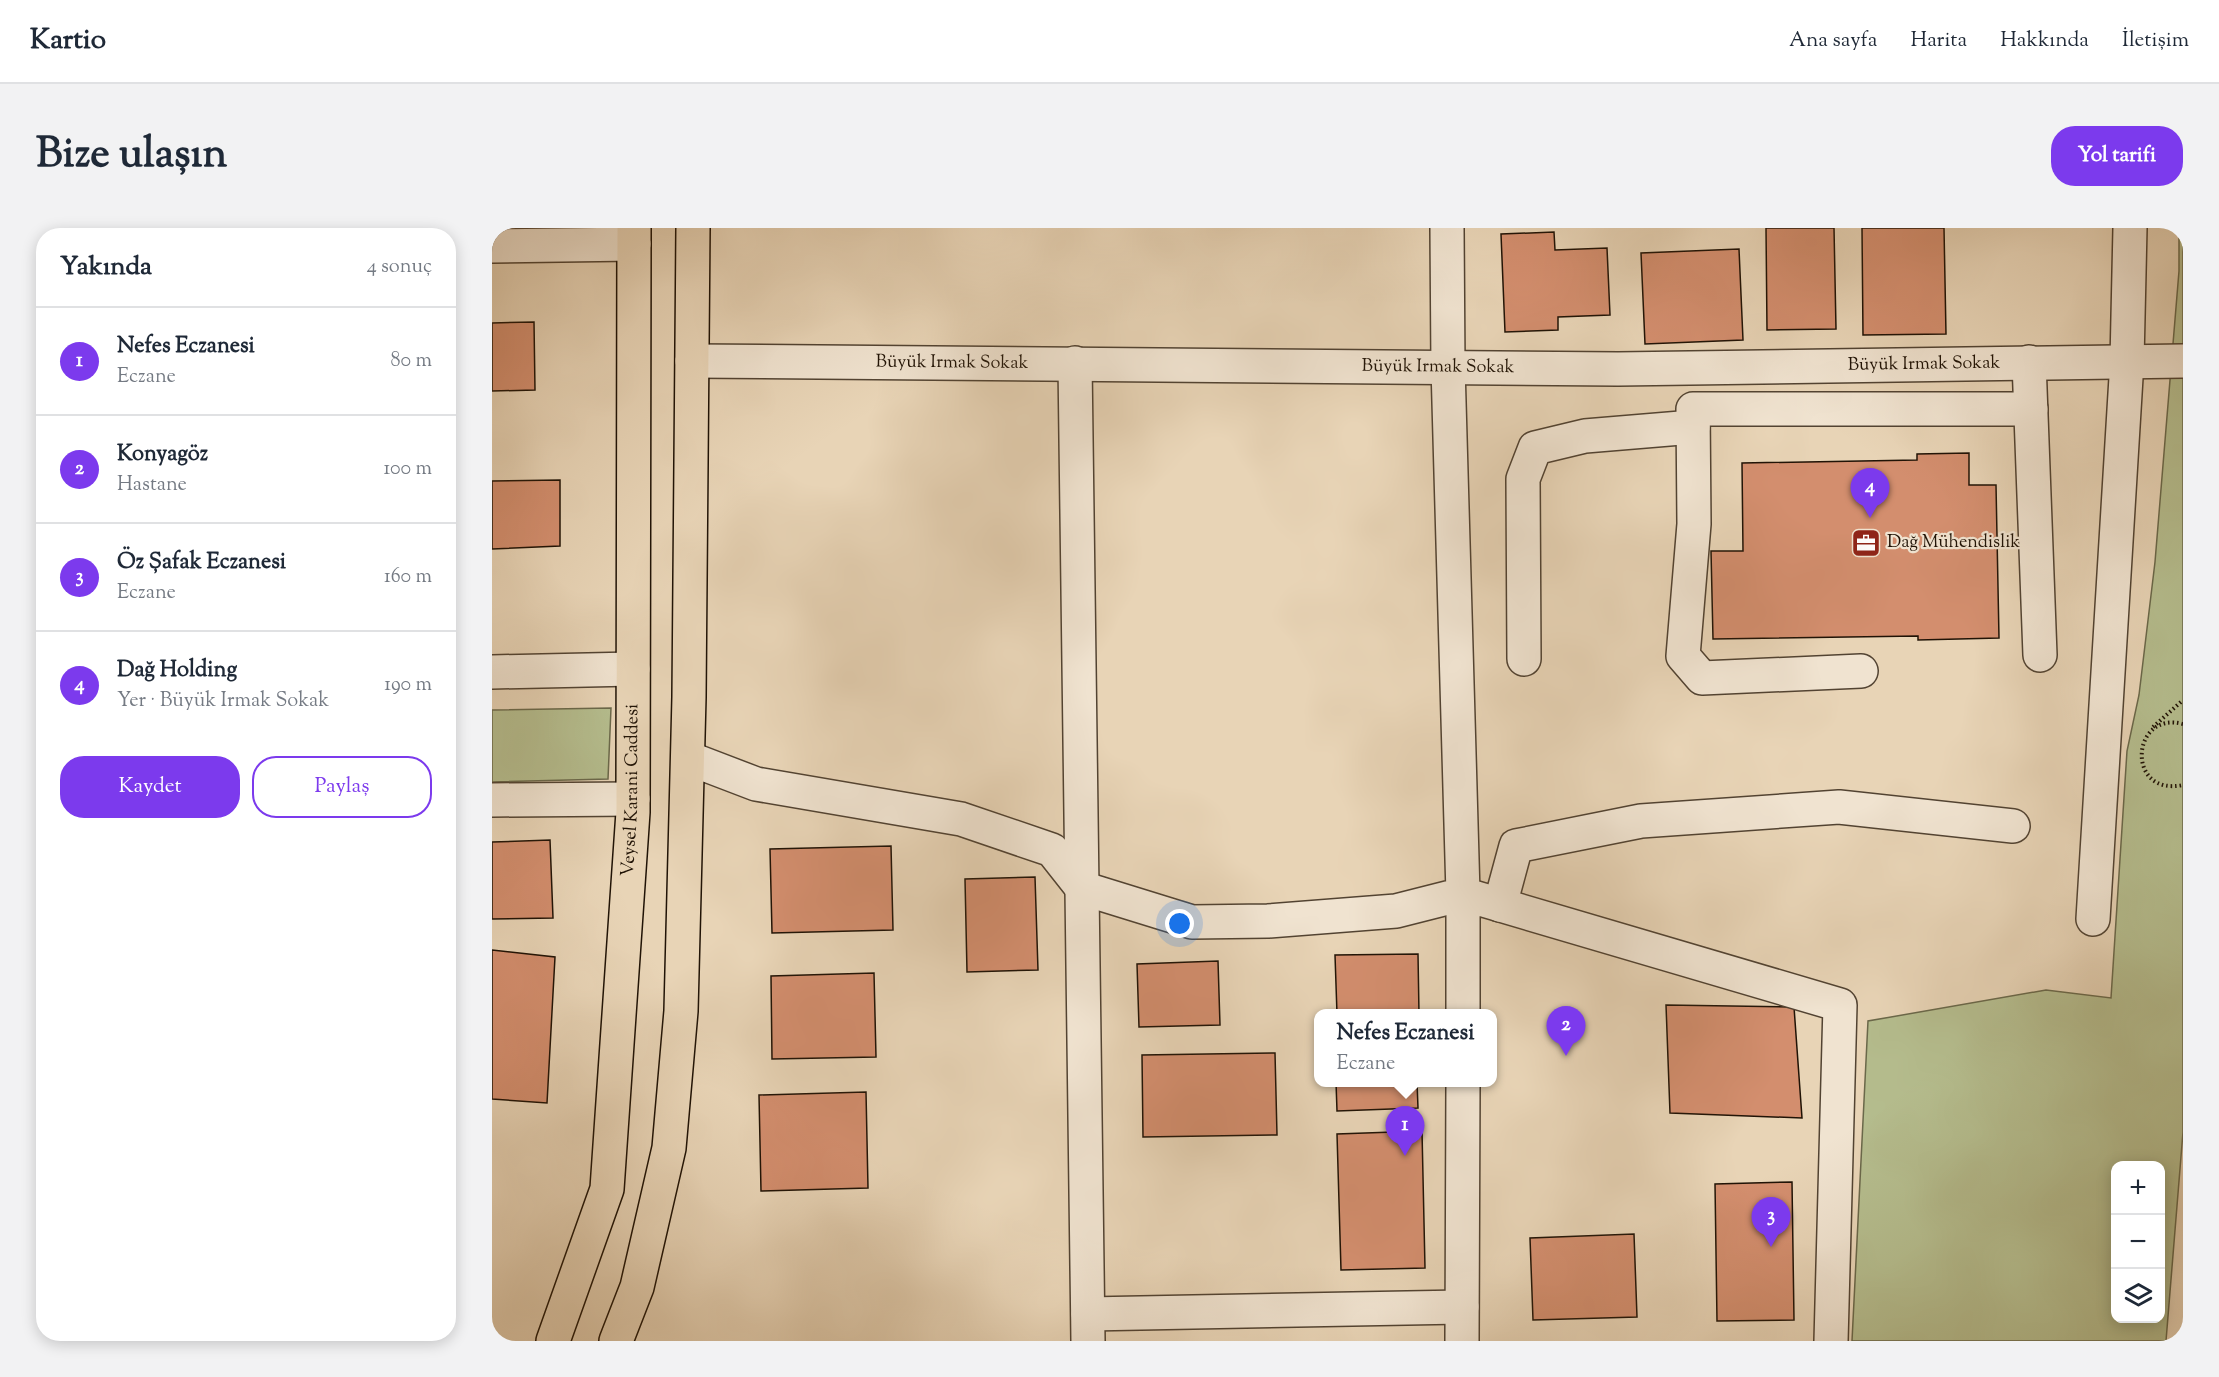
<!DOCTYPE html>
<html lang="tr">
<head>
<meta charset="utf-8">
<style>
  :root { --surface:#fff; --page:#f2f2f3; --text:#1f2937; --muted:#747a83; --line:#e0e1e3; --accent:#7c3aed }
  body { margin:0; font-family:"Sorts Mill Goudy",serif; background:var(--page); color:var(--text) }
  .controls { position:absolute; right:18px; bottom:18px; display:grid; overflow:hidden; border-radius:12px; box-shadow:0 3px 15px #0003 }
  .controls button { width:54px; height:54px; display:grid; place-items:center; padding:0; border:0; border-bottom:2px solid var(--line); background:var(--surface); color:var(--text); font:30px sans-serif }
  .you { position:absolute; left:688px; top:696px; width:21px; height:21px; margin:-15px; border:4px solid #fff; border-radius:50%; background:#1a73e8; box-shadow:0 0 0 9px #1a73e833 }
  .badge { display:grid; place-items:center; width:39px; height:39px; border-radius:50%; background:var(--accent); color:#fff; font-size:20px; font-weight:700 }
  .pin { position:absolute; translate:-50% -50px; filter:drop-shadow(0 2px 3px #0008) }
  .pin::after { content:''; position:absolute; top:32px; width:21px; height:18px; background:inherit; clip-path:polygon(0 0,100% 0,50% 100%) }
  .popup { position:absolute; left:822px; top:781px; width:183px; height:78px; box-sizing:border-box; display:grid; place-content:center; border-radius:12px; background:var(--surface); filter:drop-shadow(0 2px 4px #0005); font-size:20px; white-space:nowrap; color:var(--muted) }
  .popup b { font-size:22px; color:var(--text) }
  .popup::after { content:''; position:absolute; left:50%; top:100%; margin-left:-12px; border:12px solid transparent; border-top-color:var(--surface) }
  .list { margin:0; padding:0; list-style:none }
  h2 { display:flex; justify-content:space-between; align-items:center; height:78px; margin:0; padding:0 24px; font-size:26px }
  h2 small { font-size:20px; font-weight:400; color:var(--muted) }
  .list li { display:grid; grid-template-columns:39px 1fr auto; gap:18px; align-items:center; box-sizing:border-box; height:108px; padding:0 24px; border-top:2px solid var(--line) }
  .list b { display:block; font-size:22px; white-space:nowrap }
  .list p { margin:0; font-size:20px; white-space:nowrap; color:var(--muted) }
  .list em { font-size:20px; font-style:normal; color:var(--muted) }
  .actions { display:flex; gap:12px; padding:18px 24px }
  .actions a { flex:1; padding:14px 0; border:2px solid var(--accent); border-radius:24px; text-align:center; font-size:21px; color:var(--accent) }
  .actions .main { background:var(--accent); color:#fff }
  .icon { flex:none; width:33px; height:33px; fill:none; stroke:currentColor; stroke-width:2; stroke-linecap:round; stroke-linejoin:round }
  .map { position:relative; flex:none; width:1691px; height:1113px; overflow:hidden; border-radius:24px }
  header { display:flex; align-items:center; gap:36px; box-sizing:border-box; height:84px; padding:0 30px; background:var(--surface); border-bottom:2px solid var(--line) }
  header strong { font-size:28px }
  nav { display:flex; gap:33px; margin-inline-start:auto; font-size:21px }
  .intro { display:flex; align-items:center; justify-content:space-between; box-sizing:border-box; height:144px; padding:0 36px }
  h1 { margin:0; font-size:42px }
  .button { padding:15px 27px; border-radius:24px; background:var(--accent); color:#fff; font-size:21px; font-weight:700 }
  main { display:flex; gap:36px; padding:0 36px }
  aside { flex:1; background:var(--surface); border-radius:24px; box-shadow:0 3px 15px #0003 }
  .map>svg:first-child { display:block }
</style>
</head>
<body>
<header>
<strong>Kartio</strong>
<nav><a>Ana sayfa</a><a>Harita</a><a>Hakkında</a><a>İletişim</a></nav>
</header>
<div class="intro"><h1>Bize ulaşın</h1><a class="button">Yol tarifi</a></div>
<main>
<aside>
<h2>Yakında<small>4 sonuç</small></h2>
<ul class="list">
<li><span class="badge">1</span><div><b>Nefes Eczanesi</b><p>Eczane</p></div><em>80 m</em></li>
<li><span class="badge">2</span><div><b>Konyagöz</b><p>Hastane</p></div><em>100 m</em></li>
<li><span class="badge">3</span><div><b>Öz Şafak Eczanesi</b><p>Eczane</p></div><em>160 m</em></li>
<li><span class="badge">4</span><div><b>Dağ Holding</b><p>Yer · Büyük Irmak Sokak</p></div><em>190 m</em></li>
</ul>
<div class="actions"><a class="main">Kaydet</a><a>Paylaş</a></div>
</aside>
<div class="map">
<svg width="1691" height="1113" viewBox="0 0 1691 1113">
  <rect width="100%" height="100%" fill="#e8d4b6"/>
  <filter id="stains"><feTurbulence type="fractalNoise" baseFrequency=".00333" numOctaves="4"/><feColorMatrix values="0 0 0 0 .2 0 0 0 0 .09 0 0 0 0 .02 0 0 0 .5 -.17"/></filter>
  <radialGradient id="worn" r=".72"><stop offset=".6" stop-color="#630" stop-opacity="0"/><stop offset="1" stop-color="#630" stop-opacity=".3"/></radialGradient>
  <g fill="#b5bd8e" stroke="#6a684a" stroke-width="1.5" fill-rule="evenodd">
    <path d="M1687 0H1691V904L1674 1113H1360L1376 793 1554 762 1619 770 1635 523 1647 467 1663 334 1687 43ZM1624 938H1668V1090H1624Z"/>
    <polygon points="119,480 116,551 0,554 0,482"/>
  </g>
  <g fill="#d38e6e" stroke="#201306" stroke-width="1.5">
    <polygon points="1274,0 1342,0 1344,101 1275,102"/>
    <polygon points="1370,0 1452,0 1454,106 1371,107"/>
    <polygon points="1062,4 1063,22 1115,20 1118,87 1066,89 1066,102 1013,104 1009,6"/>
    <polygon points="1247,21 1251,112 1153,116 1149,25"/>
    <polygon points="42,94 43,162 0,163 0,95"/>
    <polygon points="1477,225 1477,257 1504,257 1507,410 1426,412 1426,408 1221,411 1219,323 1251,323 1250,235 1425,232 1425,226"/>
    <polygon points="68,252 68,318 0,321 0,253"/>
    <polygon points="58,612 61,690 0,691 0,614"/>
    <polygon points="399,618 401,702 280,705 278,621"/>
    <polygon points="543,649 546,742 475,744 473,651"/>
    <polygon points="0,722 63,729 55,875 0,871"/>
    <polygon points="926,726 927,786 845,786 843,727"/>
    <polygon points="726,733 728,797 647,799 645,736"/>
    <polygon points="382,745 384,829 280,831 279,748"/>
    <polygon points="1174,777 1302,779 1310,890 1178,885"/>
    <polygon points="783,825 785,907 651,909 650,827"/>
    <polygon points="844,854 925,854 926,880 845,883"/>
    <polygon points="374,864 376,960 269,963 267,867"/>
    <polygon points="930,903 933,1040 849,1042 845,906"/>
    <polygon points="1300,954 1302,1092 1225,1093 1223,956"/>
    <polygon points="1142,1006 1145,1089 1041,1092 1038,1010"/>
  </g>
  <g fill="none" stroke-linecap="round" stroke-linejoin="round">
    <g stroke="#524332" stroke-width="36">
      <g id="minor">
        <polyline points="0,18 142,16"/>
        <path id="s1" d="M200 133 1126 141 1691 133"/>
        <polyline points="1537,134 1548,427"/>
        <polyline points="583,135 596,1113"/>
        <polyline points="1032,431 1031,251 1043,220 1093,208 1201,199"/>
        <polyline points="1369,443 1210,450 1191,428 1202,296 1201,181 1539,181"/>
        <polyline points="0,444 141,441"/>
        <polyline points="196,530 264,556 469,591 560,622 590,660 700,694 776,693 904,683 971,666 956,139 955,0"/>
        <polyline points="0,572 141,571"/>
        <polyline points="1008,677 1024,618 1149,593 1347,579 1521,598"/>
        <polyline points="1601,691 1635,133 1638,0"/>
        <polyline points="971,786 971,666 1348,777 1339,1113"/>
        <polyline points="596,1086 970,1079"/>
        <polyline points="970,1113 971,854"/>
      </g>
    </g>
    <g stroke="#201306" stroke-width="36">
      <g id="major">
        <path id="s2" d="M61 1113 115 961 141 584 142 0"/>
        <polyline points="124,1113 145,1059 177,920 189,783 197,469 201,0"/>
      </g>
    </g>
    <g stroke="#201306" stroke-width="4" stroke-dasharray="1.5 3" stroke-linecap="butt">
      <path d="M1691 496C1639 482 1633 569 1691 557"/>
      <polyline points="1661,499 1691,472"/>
    </g>
    <use href="#minor" stroke="#f0e3d0" stroke-width="33"/>
    <use href="#major" stroke="#e8d4b6" stroke-width="33"/>
  </g>
  <defs>
    <g id="office-square" transform="scale(1.5)"><rect x="-9" y="-9" width="18" height="18" rx="4" fill="#8f2418" stroke="#f0e3d0"/><path d="M-6-3h4V-5.5h4V-3h4V5H-6ZM-1-4.5V-3h2v-1.5ZM-6 0V1H6V0Z" fill="#fff"/></g>
  </defs>
  <g fill-rule="evenodd">
    <use href="#office-square" x="1374" y="315"/>
  </g>
  <g text-anchor="middle" dominant-baseline="central" stroke-width="4.5" stroke-linejoin="round" paint-order="stroke">
    <g font-size="18" fill="#201306" stroke="#f0e3d0">
      <text stroke="none"><textPath href="#s1" startOffset="260">Büyük Irmak Sokak</textPath></text>
      <text stroke="none"><textPath href="#s1" startOffset="1232">Büyük Irmak Sokak</textPath></text>
      <text stroke="none"><textPath href="#s1" startOffset="746">Büyük Irmak Sokak</textPath></text>
      <text stroke="none"><textPath href="#s2" startOffset="561">Veysel Karani Caddesi</textPath></text>
    </g>
    <g font-size="18" fill="#201306" stroke="#f0e3d0" text-anchor="start">
      <text x="1395" y="315">Dağ Mühendislik</text>
    </g>
  </g>
  <rect width="100%" height="100%" filter="url(#stains)"/>
  <rect width="100%" height="100%" fill="url(#worn)"/>
</svg>
<div class="controls">
<button>+</button>
<button>−</button>
<button><svg class="icon" aria-label="layers" viewBox="0 0 24 24"><path d="M12 4l9 5-9 5-9-5zM3 14l9 5 9-5"/></svg></button>
</div>
<div class="you"></div>
<div class="pin badge" style="left:913px;top:928px">1</div>
<div class="popup"><b>Nefes Eczanesi</b>Eczane</div>
<div class="pin badge" style="left:1074px;top:828px">2</div>
<div class="pin badge" style="left:1279px;top:1019px">3</div>
<div class="pin badge" style="left:1378px;top:290px">4</div>
</div>
</main>
</body>
</html>
